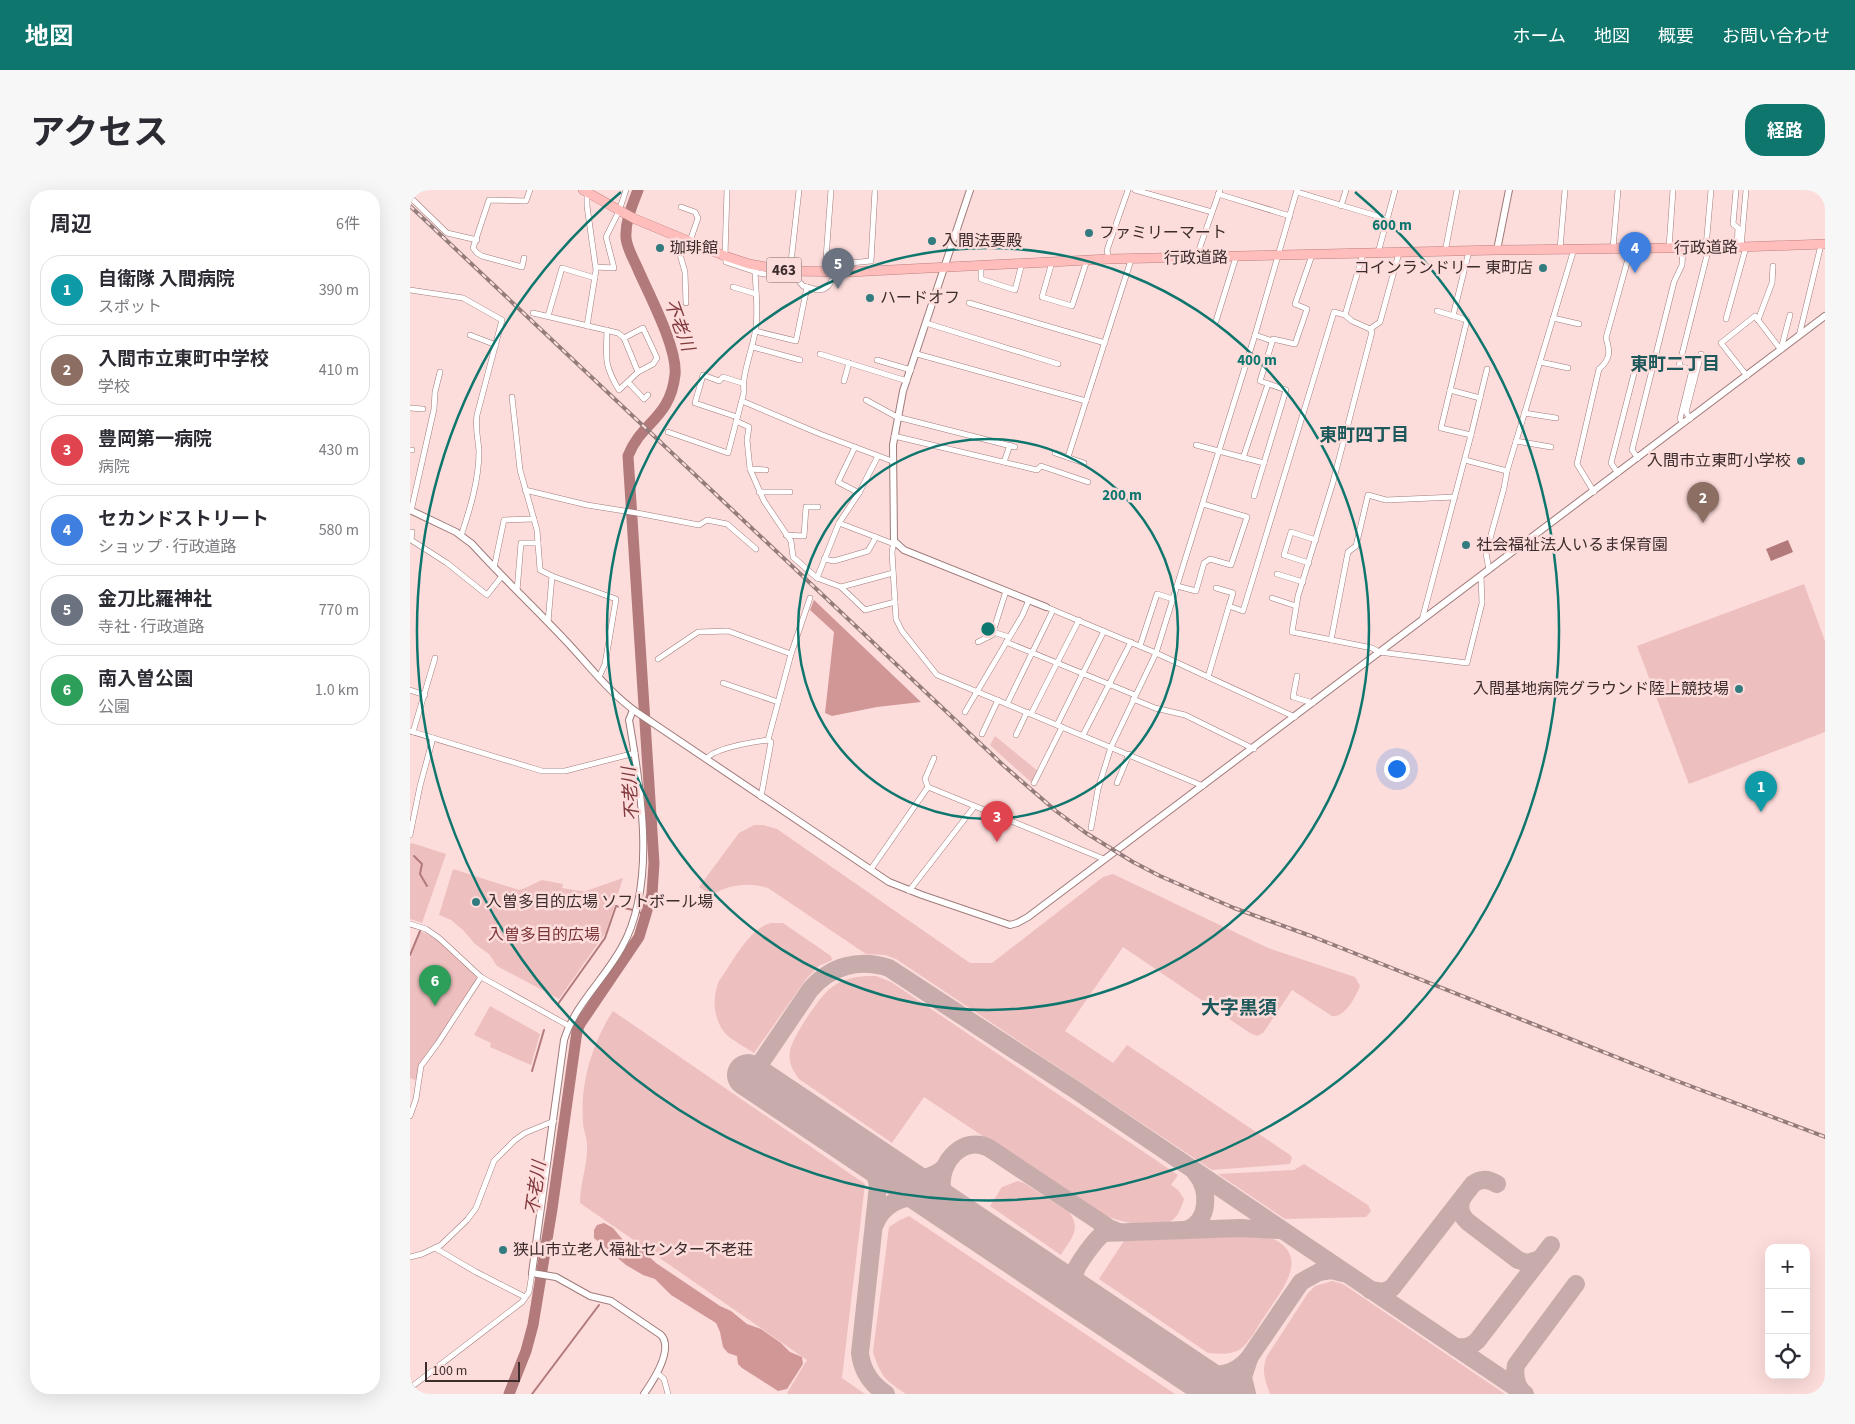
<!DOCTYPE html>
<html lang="ja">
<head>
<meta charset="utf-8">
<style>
  :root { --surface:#fff; --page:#f7f7f7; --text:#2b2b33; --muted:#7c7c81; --line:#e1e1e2; --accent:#0f766e }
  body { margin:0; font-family:"Source Sans 3","Noto Sans JP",sans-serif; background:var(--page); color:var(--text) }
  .controls { position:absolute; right:15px; bottom:15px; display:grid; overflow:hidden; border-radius:10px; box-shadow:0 5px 20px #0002 }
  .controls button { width:45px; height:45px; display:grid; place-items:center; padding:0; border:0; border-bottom:1px solid var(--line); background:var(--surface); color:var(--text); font:25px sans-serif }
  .scale { position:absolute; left:15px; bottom:12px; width:95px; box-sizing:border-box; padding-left:5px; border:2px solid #3c2d2c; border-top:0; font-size:14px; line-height:18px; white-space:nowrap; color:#3c2d2c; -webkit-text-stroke:4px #fddddc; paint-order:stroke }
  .you { position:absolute; left:986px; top:578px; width:18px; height:18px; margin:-12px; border:4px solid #fff; border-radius:50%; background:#1a73e8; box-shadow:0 0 0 8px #1a73e833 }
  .badge { display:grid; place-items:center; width:32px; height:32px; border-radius:50%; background:var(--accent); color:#fff; font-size:16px; font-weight:700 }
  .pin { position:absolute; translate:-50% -41px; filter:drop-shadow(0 1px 2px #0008) }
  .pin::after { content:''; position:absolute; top:26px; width:18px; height:15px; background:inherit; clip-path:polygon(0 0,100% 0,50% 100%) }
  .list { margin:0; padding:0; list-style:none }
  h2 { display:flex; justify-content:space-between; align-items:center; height:65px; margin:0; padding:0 20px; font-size:21px }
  h2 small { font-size:16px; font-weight:400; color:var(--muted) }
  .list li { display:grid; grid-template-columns:32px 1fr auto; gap:15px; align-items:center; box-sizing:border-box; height:70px; margin:0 10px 10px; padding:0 10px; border:1px solid var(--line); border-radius:20px }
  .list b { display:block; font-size:19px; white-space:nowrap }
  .list p { margin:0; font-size:16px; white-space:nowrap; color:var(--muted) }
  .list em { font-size:16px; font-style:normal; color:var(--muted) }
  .icon { flex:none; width:28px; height:28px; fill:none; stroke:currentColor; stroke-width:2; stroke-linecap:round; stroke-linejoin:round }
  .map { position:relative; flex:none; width:1415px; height:1204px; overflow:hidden; border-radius:20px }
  header { display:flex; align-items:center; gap:30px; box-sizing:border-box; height:70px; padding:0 25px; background:var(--accent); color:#fff }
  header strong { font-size:24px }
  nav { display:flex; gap:28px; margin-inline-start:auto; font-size:18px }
  .intro { display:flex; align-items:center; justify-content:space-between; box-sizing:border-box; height:120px; padding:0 30px }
  h1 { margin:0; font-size:35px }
  .button { padding:12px 22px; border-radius:20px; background:var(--accent); color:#fff; font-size:18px; font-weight:700 }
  main { display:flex; gap:30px; padding:0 30px }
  aside { flex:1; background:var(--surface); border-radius:20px; box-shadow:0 5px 20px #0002 }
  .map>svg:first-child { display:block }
</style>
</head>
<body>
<header>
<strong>地図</strong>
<nav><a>ホーム</a><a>地図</a><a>概要</a><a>お問い合わせ</a></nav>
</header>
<div class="intro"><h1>アクセス</h1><a class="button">経路</a></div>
<main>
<aside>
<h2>周辺<small>6件</small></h2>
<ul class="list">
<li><span class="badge" style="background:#0f9aa8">1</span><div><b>自衛隊 入間病院</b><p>スポット</p></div><em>390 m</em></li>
<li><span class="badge" style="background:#8d6e63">2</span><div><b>入間市立東町中学校</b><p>学校</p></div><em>410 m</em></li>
<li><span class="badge" style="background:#e0444e">3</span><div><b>豊岡第一病院</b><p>病院</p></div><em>430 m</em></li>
<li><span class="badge" style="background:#3f7fe0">4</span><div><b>セカンドストリート</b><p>ショップ · 行政道路</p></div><em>580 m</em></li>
<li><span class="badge" style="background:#6b7280">5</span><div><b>金刀比羅神社</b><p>寺社 · 行政道路</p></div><em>770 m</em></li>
<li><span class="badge" style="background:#2e9e5b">6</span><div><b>南入曽公園</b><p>公園</p></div><em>1.0 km</em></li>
</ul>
</aside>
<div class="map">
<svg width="1415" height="1204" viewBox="0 0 1415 1204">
  <rect width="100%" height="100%" fill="#fddddc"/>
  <g fill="#edbfbe">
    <polygon points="1394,394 1415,451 1415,542 1279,594 1227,456"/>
    <polygon points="585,546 629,582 623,594 580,555"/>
    <path d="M344 635H353L367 639 560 773H582L693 687 703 684 858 758 945 787 950 796C946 806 935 828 922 826L882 800 853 843 847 846 840 843 713 757 655 841 703 873 717 855 880 965 882 968 880 974 802 980 486 769 475 765 456 764 358 698C339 692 319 694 302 705L289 697 329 643Z"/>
    <polygon points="2,653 36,664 12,733 0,729 0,654"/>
    <polygon points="43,679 109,700 115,698 132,690 153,694 152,698 170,701 176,701 213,688 196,742 149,809 87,776 79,764 65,754 53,740 41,730 29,725"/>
    <path d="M361 733H373L421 766 422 770 409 776 397 788 344 863C335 857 323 851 315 843 303 829 302 807 309 791 322 773 339 738 361 733Z"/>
    <path d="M10 741C32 749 49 769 66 785V790L25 855 14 868 8 891 0 888V768Z"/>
    <path d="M466 786 481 792 768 985 761 995 768 1000 774 1009C771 1018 768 1028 759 1032 742 1040 707 1031 690 1024L514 907 482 953 389 889C383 881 378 872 380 861 381 849 411 804 422 797 435 787 450 786 466 786Z"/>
    <polygon points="80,816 130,844 121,875 80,857 81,853 64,845"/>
    <path d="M203 821 455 994 432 1188 455 1204H379L377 1203 397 1170 170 1013C170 993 178 974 177 955 177 947 173 940 173 932 170 894 182 853 203 821Z"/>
    <polygon points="894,974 958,1015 961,1021 956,1027 875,1029 808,984 884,980"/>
    <path d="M608 991 614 993 659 1022C672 1040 661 1048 651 1065L580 1016 592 997Z"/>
    <path d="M499 1026 765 1204H496C475 1190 471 1187 463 1162L479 1037 490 1030Z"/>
    <path d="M854 1045C905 1063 873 1098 854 1127 847 1137 840 1153 829 1160 820 1165 808 1164 798 1163L689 1089 714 1051Z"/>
    <path d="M922 1091 933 1094 1095 1204H860C855 1191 851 1180 857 1166L898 1103 905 1096Z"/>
  </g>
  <g fill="#d09796">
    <polygon points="404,410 511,512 467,517 422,526 415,523 424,442 400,420"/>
    <polygon points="194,1033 203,1038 213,1050 230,1058 246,1073 310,1116 321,1121 337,1134 351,1139 371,1153 380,1162 392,1167 393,1174 377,1199 368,1201 332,1178 328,1174 327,1166 318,1163 313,1157 310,1142 306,1133 261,1105 245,1089 233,1085 216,1075 184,1048 184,1040 187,1035"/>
  </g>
  <polygon fill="#b27a7a" points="1378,350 1383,362 1361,371 1356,359"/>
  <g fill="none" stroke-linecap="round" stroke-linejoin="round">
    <g stroke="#b27a7a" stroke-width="2">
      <polyline points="4,666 12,674 10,684 17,696"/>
      <polyline points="228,722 235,724"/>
      <polyline points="0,765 10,741"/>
      <polyline points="148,814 195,748 206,716 223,720"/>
      <polyline points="122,881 134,840"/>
      <polyline points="122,1204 189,1115"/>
    </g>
    <path stroke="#b27a7a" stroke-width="11" d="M99 1204 116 1161 123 1135 142 1019 167 841 170 834 229 747 242 704 244 673 218 266C231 232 260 229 265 185 268 158 238 103 227 77 223 68 217 58 216 48 215 31 222 16 228 0"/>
    <g stroke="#c8acac" stroke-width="18">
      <path d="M341 887 400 800C420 776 449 768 479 778L664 899 1115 1204"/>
      <path d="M455 963 464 978 468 996 450 1163C452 1181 461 1194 476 1204"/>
      <path d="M490 987C507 990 522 989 535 977"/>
      <path d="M1053 1007C1048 1016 1050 1025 1058 1032L1108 1070 1117 1073 1130 1069"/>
      <path d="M546 1025C539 1016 533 1008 532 997 529 971 554 945 579 958L699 1038 709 1042"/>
      <path d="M465 1034C475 1010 497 1005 520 1007"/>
      <path d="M776 1040C800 1032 800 999 785 982"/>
      <path d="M640 1087C650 1091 659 1088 666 1080"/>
      <path d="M960 1100 973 1102 982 1098 1063 994C1071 988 1079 989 1087 994"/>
      <path d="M667 1106C663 1100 661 1093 663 1086 666 1076 685 1049 694 1043L830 1038 869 1040"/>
      <path d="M1045 1157C1054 1158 1060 1157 1067 1151L1141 1055"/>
      <path d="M780 1182C802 1187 824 1187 839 1168L891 1092 909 1082 921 1080 933 1083"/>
      <polyline points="780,1182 788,1190 794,1204"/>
      <path d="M1112 1202C1106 1194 1104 1185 1106 1175L1166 1094"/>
      <polyline points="837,1204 833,1187 839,1169"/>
    </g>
    <polyline stroke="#c8acac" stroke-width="42" points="338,885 814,1204"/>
    <g stroke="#9f7b7a" stroke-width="6">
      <g id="minor">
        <polyline points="317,0 315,66 316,72 349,83 388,90 393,96 408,100 414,99 418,96 428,82"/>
        <polyline points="725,0 802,22"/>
        <polyline points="1326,0 1323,34 1328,38 1327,57"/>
        <polyline points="887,2 977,29"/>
        <polyline points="808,4 880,26"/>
        <polyline points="0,7 37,43 67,50"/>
        <polyline points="931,16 936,0"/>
        <polyline points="271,17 285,22 288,28 280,51"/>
        <polyline points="268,46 267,54 275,82 276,113"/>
        <polyline points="1296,57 1301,0"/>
        <polyline points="1331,57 1336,0"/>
        <polyline points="1203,58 1208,0"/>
        <polyline points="1259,58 1263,0"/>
        <polyline points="1150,59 1155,0"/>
        <polyline points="1035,62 1047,0"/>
        <polyline points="968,63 985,0"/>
        <polyline points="953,64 935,125 942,131 960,139 962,142 923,292 888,406 882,442 962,458 969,462 1057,473 1072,413 1071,386"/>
        <polyline points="114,68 112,77 72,66 67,63 63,58 79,10 116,11 120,0"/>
        <polyline points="786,68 810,0"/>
        <polyline points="699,69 697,60 718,0"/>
        <polyline points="642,72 632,107 662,116 677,70"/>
        <polyline points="571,75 571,89 605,100 612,73"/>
        <polyline points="186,77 204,78 196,47 209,21 216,0"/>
        <polyline points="380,81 389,0"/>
        <polyline points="415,82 421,0"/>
        <polyline points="440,82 440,73 461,71 465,0"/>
        <polyline points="323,97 346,104"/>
        <path d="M0 100 53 108 92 130 67 225C65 238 68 248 69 261 69 290 60 319 51 346"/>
        <polyline points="559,113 695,153"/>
        <polyline points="123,123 208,143 214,148 228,182"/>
        <polyline points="138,126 152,78 185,88"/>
        <polyline points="1043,126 1059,61"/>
        <polyline points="1143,128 1169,134"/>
        <polyline points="1316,129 1336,57"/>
        <polyline points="1348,130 1362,93 1363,76"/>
        <polyline points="806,131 826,67"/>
        <polyline points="516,133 648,174"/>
        <polyline points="177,136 186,80 177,16 177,3"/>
        <polyline points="960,139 970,132 989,63"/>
        <path d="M197 140C196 169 194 175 209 200L228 182 243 174 247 168 233 138 214 148"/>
        <polyline points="345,141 386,151 397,97"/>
        <polyline points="60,145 86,155"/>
        <polyline points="845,145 862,151"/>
        <polyline points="1389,146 1411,55"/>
        <polyline points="343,157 390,170"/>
        <polyline points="1371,159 1380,125"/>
        <polyline points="410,164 497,191"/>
        <polyline points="507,164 676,211"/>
        <polyline points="467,170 501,180"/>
        <polyline points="1130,172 1158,178"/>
        <polyline points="1337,186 1311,153 1345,126 1371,160"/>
        <polyline points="434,191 439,173"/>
        <polyline points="218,192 234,209 238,205"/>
        <polyline points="1040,200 1070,208"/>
        <polyline points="102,207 110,280 127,340 130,380 142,386 138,432"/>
        <polyline points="456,210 487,227 605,257"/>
        <polyline points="332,211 410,244 482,271"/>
        <polyline points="0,218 13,219"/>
        <polyline points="1114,223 1146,228"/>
        <polyline points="327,227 285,213 293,185 309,191 313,187 332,193"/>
        <polyline points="1280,229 1276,222 1291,164"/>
        <polyline points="326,231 339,237 337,250 340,279 354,311 381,351 383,367 407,388 429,333 484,354"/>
        <polyline points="1274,233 1270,229 1282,180 1269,176 1299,57"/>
        <path d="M258 242 318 263 334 202C331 186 344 155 346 137 348 119 346 100 345 82"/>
        <polyline points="1061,245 1077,179"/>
        <polyline points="484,246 627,280 631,276 678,292"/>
        <polyline points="1106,251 1141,257"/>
        <polyline points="786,255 854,273"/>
        <polyline points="445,257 428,292 449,303 468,266"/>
        <polyline points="0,260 2,260"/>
        <polyline points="645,263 674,273"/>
        <polyline points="658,267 721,70"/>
        <polyline points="833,268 858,194"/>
        <polyline points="1228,268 1222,260 1264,92 1272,75 1273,58"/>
        <polyline points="1055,270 1097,281"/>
        <polyline points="594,272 600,255"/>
        <polyline points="340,279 356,280"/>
        <polyline points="1208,283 1201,273 1228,168"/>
        <polyline points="115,300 177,315 227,323 289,335 297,330 317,334 346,359"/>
        <polyline points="349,302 380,302"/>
        <path d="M1184 302 1167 274 1189 179C1201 169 1200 161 1196 148L1221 58"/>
        <polyline points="844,306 876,200 850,191 863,149 885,154 897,119 885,114 902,65"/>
        <polyline points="1,321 24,219 25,202 30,182"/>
        <polyline points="429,333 449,303"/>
        <polyline points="0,342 2,342 1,350 37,373 77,405 92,386"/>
        <polyline points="376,345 394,346 396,317 408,317"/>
        <polyline points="484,351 482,362 486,429 492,441 527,485 793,596"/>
        <polyline points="414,369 424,371 458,361 466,347"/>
        <polyline points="899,373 874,365 881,342 906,350"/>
        <polyline points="84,378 94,330 124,329"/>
        <polyline points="1079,380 1076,363 1094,298 1097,281 1164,59"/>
        <polyline points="867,384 893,392"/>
        <polyline points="142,386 206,409 195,474 189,487"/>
        <polyline points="407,388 431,397 455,420 485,412"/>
        <polyline points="767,396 786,401 794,373 800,369 821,375 837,327 793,314"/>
        <polyline points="431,397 483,383"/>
        <polyline points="806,398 823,403 819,416 833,421 924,122 935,125"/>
        <polyline points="107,401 111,353 128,353"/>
        <polyline points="862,408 886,416"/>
        <polyline points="636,417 746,463 885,527"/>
        <polyline points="1012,430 1061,245 1031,238 1057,130 1027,121"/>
        <polyline points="583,442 599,447"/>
        <polyline points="921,450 938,362 946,356 958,305 976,310 1045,307"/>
        <polyline points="568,452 582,445 596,401"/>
        <polyline points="596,452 725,505"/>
        <polyline points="730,456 747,404 763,409"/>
        <polyline points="248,469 288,442 318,441 381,464"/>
        <polyline points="887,486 883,507 903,513"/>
        <polyline points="798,487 819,416"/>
        <polyline points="313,493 368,512"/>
        <polyline points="0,500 15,505"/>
        <polyline points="723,509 745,518 775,525 844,559"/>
        <polyline points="597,514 643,420"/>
        <polyline points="555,522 612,426 619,410"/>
        <polyline points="621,524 669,430"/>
        <polyline points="647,535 694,441"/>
        <polyline points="0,541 132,581 155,581 225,563"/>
        <polyline points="3,542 25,468"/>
        <polyline points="572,544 588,510"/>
        <polyline points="606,545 617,522"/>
        <polyline points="673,545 721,452"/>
        <polyline points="358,550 381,464 400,408"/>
        <polyline points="524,568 515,589 518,597 694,669"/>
        <path d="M296 569C305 558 344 552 358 550L361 552 351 607"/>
        <polyline points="624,593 652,537"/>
        <polyline points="707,593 719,564"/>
        <polyline points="681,638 688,599 701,557 746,463 845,145 887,0"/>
        <polyline points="0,645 10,596 23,548"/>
        <polyline points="461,679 518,597"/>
        <polyline points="499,701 564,617"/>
        <polyline points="0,734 16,739 29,748 71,787 159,836"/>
        <polyline points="0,926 6,909 11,876 28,853 71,787"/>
        <polyline points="25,1058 66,1082 115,1107"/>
        <polyline points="0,1067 12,1064 31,1055 57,1030 66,1018 84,971 105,950 115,943 144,931"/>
        <polyline points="247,1183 254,1189 258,1204"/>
        <polyline points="0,1198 112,1112 119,1102 122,1083"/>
        <polyline points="0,1201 3,1204"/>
      </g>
    </g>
    <g stroke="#9f7b7a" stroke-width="8">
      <g id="tertiary">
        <polyline points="560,0 493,201 483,255 484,351 494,360 636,417"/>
        <polyline points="1087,60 1099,0"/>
        <path d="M0 320 46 342 62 354C92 387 125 418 155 450 179 475 199 503 228 523L479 692 512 705 600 735 607 733 618 727 1415 126"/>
        <path d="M223 520 219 530C231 598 247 694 212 757 194 790 165 814 154 850L122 1083 146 1087 180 1106 201 1111 251 1145C264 1159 243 1191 234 1204"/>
      </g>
    </g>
    <g stroke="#bb807f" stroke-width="10">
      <polyline id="trunk" points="173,0 225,29 315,66 339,74 380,81 440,82 699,69 1087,60 1331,57 1415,54"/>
    </g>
    <use href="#minor" stroke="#fff" stroke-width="5"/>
    <use href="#tertiary" stroke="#fff" stroke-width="6"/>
    <use href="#trunk" stroke="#ffbebc" stroke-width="9"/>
    <g stroke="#937c7b" stroke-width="4">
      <polyline id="rail" points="0,16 593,575 646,621 676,643 723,672 750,686 824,718 901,746 1259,888 1415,947"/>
    </g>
    <use href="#rail" stroke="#fddddc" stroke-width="2" stroke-dasharray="5.5" stroke-linecap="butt"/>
  </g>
  <g fill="none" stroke="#0f766e" stroke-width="2.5">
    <circle cx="578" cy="439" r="190"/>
    <circle cx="578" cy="439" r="381"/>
    <path d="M945 2A571 571 0 1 1 211 2"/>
  </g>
  <g fill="#327c7f" stroke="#fddddc" stroke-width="2">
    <circle cx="679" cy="43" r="5"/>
    <circle cx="522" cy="51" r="5"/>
    <circle cx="250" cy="58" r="5"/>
    <circle cx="1133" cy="78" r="5"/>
    <circle cx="460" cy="108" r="5"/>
    <circle cx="1391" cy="271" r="5"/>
    <circle cx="1056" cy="355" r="5"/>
    <circle cx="1329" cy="499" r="5"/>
    <circle cx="66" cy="712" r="5"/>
    <circle cx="93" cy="1060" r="5"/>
  </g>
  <g text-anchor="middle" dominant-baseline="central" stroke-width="5" stroke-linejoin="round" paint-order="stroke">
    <rect fill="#fddddc" stroke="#766261" stroke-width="1" x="356.5" y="67.5" width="35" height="25" rx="4"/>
    <g font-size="15" font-weight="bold" fill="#3c2d2c">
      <text x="374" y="80">463</text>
    </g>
    <g font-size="16" fill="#3c2d2c" stroke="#fddddc" text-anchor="start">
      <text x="689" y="43">ファミリーマート</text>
      <text x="532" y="51">入間法要殿</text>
      <text x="260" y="58">珈琲館</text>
      <text x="1123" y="78" text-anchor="end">コインランドリー 東町店</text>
      <text x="470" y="108">ハードオフ</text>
      <text x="1381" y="271" text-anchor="end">入間市立東町小学校</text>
      <text x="1066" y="355">社会福祉法人いるま保育園</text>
      <text x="1319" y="499" text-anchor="end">入間基地病院グラウンド陸上競技場</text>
      <text x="76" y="712">入曽多目的広場 ソフトボール場</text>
      <text x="103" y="1060">狭山市立老人福祉センター不老荘</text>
    </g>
    <g font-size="16" fill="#3c2d2c" stroke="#fddddc">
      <text transform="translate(1296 58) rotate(-1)">行政道路</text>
      <text transform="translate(786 68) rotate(-1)">行政道路</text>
    </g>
    <g font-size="16" fill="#7b3437" stroke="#fddddc">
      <text x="134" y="745">入曽多目的広場</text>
    </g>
    <g font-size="18" font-style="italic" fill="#81393c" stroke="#fddddc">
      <text transform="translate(269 135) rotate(70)">不老川</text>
      <text transform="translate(221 604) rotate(-94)">不老川</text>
      <text transform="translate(126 998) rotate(-82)">不老川</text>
    </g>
    <g font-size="18" font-weight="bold" fill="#1d585b" stroke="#fddddc">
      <text x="1265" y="174">東町二丁目</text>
      <text x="954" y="245">東町四丁目</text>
    </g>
    <g font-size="19" font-weight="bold" fill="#1d585b" stroke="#fddddc">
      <text x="829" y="818">大字黒須</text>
    </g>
  </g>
  <circle cx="578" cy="439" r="8" fill="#0f766e" stroke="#fddddc" stroke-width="2.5"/>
  <g font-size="15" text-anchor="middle" font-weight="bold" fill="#0f766e" stroke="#fddddc" stroke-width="5" stroke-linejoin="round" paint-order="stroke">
    <text x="982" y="40">600 m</text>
    <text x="847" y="175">400 m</text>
    <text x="712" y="310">200 m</text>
  </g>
</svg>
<div class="controls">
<button>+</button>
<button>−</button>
<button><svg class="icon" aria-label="locate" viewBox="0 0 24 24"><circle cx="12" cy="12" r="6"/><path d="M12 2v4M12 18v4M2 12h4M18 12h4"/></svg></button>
</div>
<div class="scale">100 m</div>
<div class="you"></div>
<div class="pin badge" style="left:1351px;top:622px;background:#0f9aa8">1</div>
<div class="pin badge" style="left:1293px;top:333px;background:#8d6e63">2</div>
<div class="pin badge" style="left:587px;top:652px;background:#e0444e">3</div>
<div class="pin badge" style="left:1225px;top:83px;background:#3f7fe0">4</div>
<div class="pin badge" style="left:428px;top:99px;background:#6b7280">5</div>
<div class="pin badge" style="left:25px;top:816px;background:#2e9e5b">6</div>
</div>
</main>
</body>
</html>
